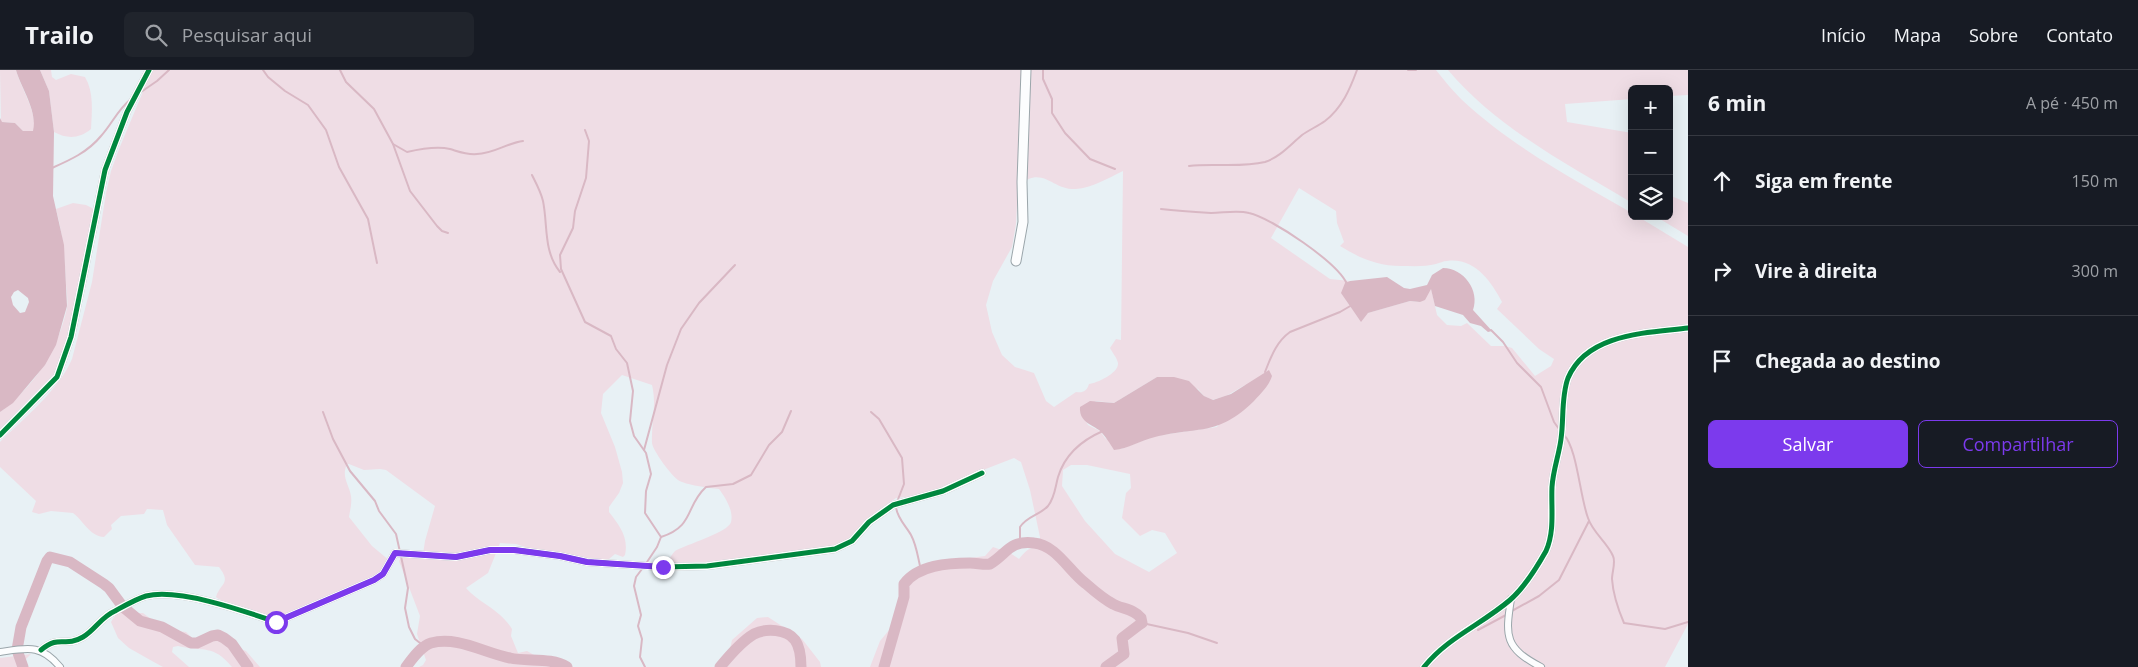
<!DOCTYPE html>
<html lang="pt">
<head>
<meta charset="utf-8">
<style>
  :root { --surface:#171b24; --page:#20242c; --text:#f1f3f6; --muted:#9ea1a6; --line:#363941; --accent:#7c3aed }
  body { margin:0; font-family:"Open Sans",sans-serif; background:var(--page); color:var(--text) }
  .controls { position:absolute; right:15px; top:15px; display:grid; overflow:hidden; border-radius:8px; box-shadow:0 5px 20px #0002 }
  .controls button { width:45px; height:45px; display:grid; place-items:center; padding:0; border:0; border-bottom:1px solid var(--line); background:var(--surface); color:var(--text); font:25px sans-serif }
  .stop { position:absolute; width:15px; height:15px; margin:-11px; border:4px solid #7c3aed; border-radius:50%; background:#fff }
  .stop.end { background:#7c3aed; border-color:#fff; box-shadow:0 1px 5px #0008 }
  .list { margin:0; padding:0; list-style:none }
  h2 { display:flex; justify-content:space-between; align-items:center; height:65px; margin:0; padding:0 20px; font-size:21px }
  h2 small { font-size:16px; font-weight:400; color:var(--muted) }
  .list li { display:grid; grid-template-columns:32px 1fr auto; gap:15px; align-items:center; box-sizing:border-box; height:90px; padding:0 20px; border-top:1px solid var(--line) }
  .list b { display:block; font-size:19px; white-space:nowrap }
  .list em { font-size:16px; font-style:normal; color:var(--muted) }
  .actions { display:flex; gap:10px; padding:15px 20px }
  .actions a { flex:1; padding:11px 0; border:1px solid var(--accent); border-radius:8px; text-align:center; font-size:18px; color:var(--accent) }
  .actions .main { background:var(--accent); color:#fff }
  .icon { flex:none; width:28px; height:28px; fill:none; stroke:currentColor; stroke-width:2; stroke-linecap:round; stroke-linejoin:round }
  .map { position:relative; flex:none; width:1688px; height:597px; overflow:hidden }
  header { display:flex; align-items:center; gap:30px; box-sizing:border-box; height:70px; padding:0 25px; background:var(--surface); border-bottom:1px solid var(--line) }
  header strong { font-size:24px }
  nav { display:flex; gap:28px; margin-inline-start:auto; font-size:18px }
  .search { width:350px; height:45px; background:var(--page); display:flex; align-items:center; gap:12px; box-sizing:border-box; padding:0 18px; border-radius:8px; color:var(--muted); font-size:19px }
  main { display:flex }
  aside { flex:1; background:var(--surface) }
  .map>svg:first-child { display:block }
</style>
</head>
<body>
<header>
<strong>Trailo</strong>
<div class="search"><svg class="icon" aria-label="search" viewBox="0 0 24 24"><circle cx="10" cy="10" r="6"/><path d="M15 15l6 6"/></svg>Pesquisar aqui</div>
<nav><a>Início</a><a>Mapa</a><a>Sobre</a><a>Contato</a></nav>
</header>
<main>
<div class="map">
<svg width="1688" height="597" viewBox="0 0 1688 597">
  <rect width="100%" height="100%" fill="#e8f1f5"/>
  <g fill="#efdde5" fill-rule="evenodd">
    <path d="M0 0H16C21 19 37 41 34 61H23L15 53 1 52Z"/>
    <path d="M40 0H51L52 7 56 10 71 4 85 7C94 22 92 42 91 59 79 69 67 69 54 62L49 21Z"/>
    <path d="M152 0H1436C1444 10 1452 20 1461 29 1511 76 1573 109 1632 143V146H1637L1688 177V554L1665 597H870L880 571 899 548 910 515 922 504 927 494 985 486 993 477 1010 483 1019 489C1025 482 1030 475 1040 479V467L1030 420 1021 392 1014 388 983 400 967 411 917 426 896 428 876 442 849 470 826 482 780 488 674 496 668 491C670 488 672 484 675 481 685 475 729 462 731 452 734 441 725 427 719 419 710 418 685 415 678 410 671 405 653 381 652 373 651 353 657 335 652 315L622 305 603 324 601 343 615 377 622 402 623 413 619 423 609 437V442C619 455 629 467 625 485L623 487 615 484 609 489 599 491 544 483 516 474 500 473 488 503 466 518C480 534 500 539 512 559L511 566 518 583 527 581 548 593 563 592 569 597H419L423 595 426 590 417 564 420 546 399 491 407 481 423 484 425 471 435 436 386 400 380 399 364 400 349 394H347C341 407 349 414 351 426 352 434 350 440 349 447L372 476 390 491 382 504 297 547C294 548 290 550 286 551 278 551 222 533 216 527 220 513 232 514 219 497L195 495 167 455 163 440 147 439 144 444 121 446 111 455 112 459 104 467C89 466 83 450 73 443L51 441 39 444 32 442 36 431 0 397V372C23 349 59 320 72 289L92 212 106 123 111 101 119 79ZM1123 101 1121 270 1116 269 1110 278C1112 282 1117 288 1118 293 1119 303 1097 313 1089 314 1087 321 1083 323 1076 322L1054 337 1046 331 1034 303 1015 297 1002 285 992 262 986 235 993 211 1012 177 1016 154 1018 116C1043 94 1051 120 1076 119 1092 118 1108 108 1123 101ZM1299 118 1336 141 1337 153 1344 172 1340 176C1359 188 1378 196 1401 196 1412 196 1425 197 1436 194 1440 193 1443 191 1447 191 1474 187 1491 211 1502 232L1497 239 1539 279 1554 289 1551 296 1535 306 1512 278 1505 276H1491L1467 253 1461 256 1447 255 1437 245 1431 218 1420 232 1410 231 1368 243 1361 251 1346 230 1345 213 1350 211 1330 209 1271 168ZM1157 307 1198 319 1204 326 1212 330 1226 326 1245 315 1217 357 1155 366 1121 379 1105 368 1100 361 1088 355 1080 341 1096 331 1114 333ZM1087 395 1130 404 1131 418 1126 423 1122 448 1140 466 1152 460 1165 463 1177 483 1149 502 1115 484 1085 451 1062 416 1063 400 1071 395Z"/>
    <path d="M1448 0H1688V25L1669 26V19H1632V29L1565 34 1567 52 1632 63V133C1567 94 1497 58 1448 0Z"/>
    <polygon points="1669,125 1688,133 1688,166 1655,146 1669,146"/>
    <path d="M73 133 86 135 94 139 64 289 56 302 0 359V342C34 317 58 280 67 238 68 231 67 222 66 215 65 189 63 164 56 139Z"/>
    <path d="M129 537 132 543H143L164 559 186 562 194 570H204L223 563 232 576 246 581 260 597H232C213 574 204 582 178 576L173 577 172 582 189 597H163L152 591 129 578 118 568 111 552C115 544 121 541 129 537Z"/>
    <polygon points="768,547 802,569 820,592 821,597 721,597 730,579 732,570 757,548"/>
    <polygon points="31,584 23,592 24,597 0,597 0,588"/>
  </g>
  <g fill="#d9b8c4" fill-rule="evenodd">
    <path d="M16 0H40L49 21 54 62 53 126 64 175 67 236 56 275 45 295 13 333 0 342V48L2 52 15 53 23 61H33C38 41 21 18 16 0ZM18 220 28 228 29 232 25 242 20 243 13 235 11 227 14 222Z"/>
    <path d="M1443 198C1464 198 1480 221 1473 240L1492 261 1488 262 1481 256 1470 253 1463 245 1435 236 1431 219 1425 230 1420 232 1410 231 1368 243 1361 252 1341 223 1345 213 1350 211 1387 207 1404 218 1410 219 1427 215 1432 205Z"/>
    <path d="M1269 300 1272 306C1269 316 1261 323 1254 331 1217 367 1199 356 1155 367 1141 370 1128 379 1114 380 1110 374 1105 365 1099 360 1090 354 1079 351 1080 337L1090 331 1114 333 1157 307H1174L1189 311 1204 326 1213 330 1231 324Z"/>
  </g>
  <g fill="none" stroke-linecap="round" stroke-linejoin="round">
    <g stroke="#d9b8c4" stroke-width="2">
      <polyline points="263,0 268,7 285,21 308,35 326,60 339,97 368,149 377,193"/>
      <polyline points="340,0 346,12 374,39 393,74 410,121 437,156 442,161 448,163"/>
      <polyline points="1043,0 1043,9 1052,29 1052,43 1065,63 1090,89 1115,99"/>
      <polyline points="1408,0 1416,0"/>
      <polyline points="141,22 157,11 169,0"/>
      <polyline points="585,60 589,71 586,108 575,141 573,158 560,185 561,199 585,252 611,266 616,279 627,293 633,321 630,351 634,366 646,383 651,404 646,421 645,443 661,467"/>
      <path d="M393 74 407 82C420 79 437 76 450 79 460 82 467 85 477 84 493 84 507 73 523 71"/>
      <path d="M1189 96C1213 93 1241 98 1265 92 1280 87 1290 75 1302 65 1309 60 1318 56 1325 51 1342 38 1350 19 1357 0"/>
      <path d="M52 98C70 90 88 82 101 66 112 54 118 39 131 29"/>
      <path d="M532 105C536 113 541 122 543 131 548 155 543 181 560 202"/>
      <path d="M1161 139C1178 141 1194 142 1211 143 1223 143 1237 140 1249 143 1272 148 1338 193 1347 214"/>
      <polyline points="1491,260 1503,272 1517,293 1541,317 1554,352 1559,359"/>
      <path d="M1265 302C1271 287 1276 272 1290 262L1340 242 1352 235"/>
      <polyline points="323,342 333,369 350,401 375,431 379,441 396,464 408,518 405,538 409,557 415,569 425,577"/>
      <polyline points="871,342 879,349 902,388 904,414 897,432"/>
      <path d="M1564 365C1577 378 1580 427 1588 448 1593 463 1607 472 1613 486 1616 492 1612 502 1612 509 1613 524 1618 539 1624 553L1665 559 1688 552"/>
      <polyline points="644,380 667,295 681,259 699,233 735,195"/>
      <path d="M896 437C897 448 906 456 911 465 917 476 918 489 921 500"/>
      <path d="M661 467C695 456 685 436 706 417L733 414 751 405 769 375 782 362 791 341"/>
      <path d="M1020 474V457C1027 446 1040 445 1048 436 1055 427 1055 418 1058 407 1065 384 1082 370 1103 361"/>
      <polyline points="645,495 657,477 661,467"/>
      <polyline points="642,499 636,507 634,516 641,545 638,556 642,569 640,587 645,597"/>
      <polyline points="1510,542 1539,526 1559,510 1589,451"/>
      <polyline points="1142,553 1188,563 1217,573"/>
      <polyline points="1478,560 1506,545"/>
    </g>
    <g stroke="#d9b8c4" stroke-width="11">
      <polyline points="23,597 17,580 21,557 47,491 50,487 70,492 104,514 109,518 123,537 140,551 162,557 191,573 197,573 212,566 218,565 224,568 232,574 248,597"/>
      <path d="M406 597C412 589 421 576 431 573 458 566 484 583 510 588 528 592 551 587 567 597"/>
      <path d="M720 597C729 586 742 571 754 564 766 558 787 559 795 570 800 577 801 589 801 597"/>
      <path d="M884 597 904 527V514C918 495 948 493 970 493 977 493 984 495 990 494 1007 484 1009 470 1034 473 1056 475 1069 501 1085 513 1093 520 1103 529 1113 534 1122 539 1134 539 1141 548L1142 553 1139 555 1122 568 1124 584 1106 597"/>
    </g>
    <g stroke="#9ba6ab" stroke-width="8">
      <g id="street">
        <polyline points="0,365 57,307 71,267 105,100 127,42 149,0"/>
        <path d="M1511 529C1505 567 1505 578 1541 597"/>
        <path d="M41 580C60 564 64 578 83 567 95 560 101 547 115 541 124 536 136 529 146 526 179 518 244 541 276 552L374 510 383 504 395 483 456 487 490 480H515L560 486 587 492 663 497 707 496 835 479 852 471 869 452 893 435 943 421 982 403"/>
        <path d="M0 582C28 578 41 574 60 597"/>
        <path d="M1424 597C1448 567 1481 555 1510 530 1524 518 1537 497 1546 481 1555 461 1551 438 1552 417 1553 400 1559 385 1561 369 1564 349 1561 327 1568 308 1587 263 1647 263 1688 258"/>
      </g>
    </g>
    <g stroke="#9ba6ab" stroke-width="11">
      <polyline id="secondary" points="1016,191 1023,152 1022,112 1026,0"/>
    </g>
    <use href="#street" stroke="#fcfdfe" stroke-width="6"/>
    <use href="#secondary" stroke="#fcfdfe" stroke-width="9"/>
    <g stroke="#fff" stroke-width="8">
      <g id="cycleway">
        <polyline points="0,365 57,307 71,267 105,100 127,42 149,0"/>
        <path d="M41 580C60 564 64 578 83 567 95 560 101 547 115 541 124 536 136 529 146 526 179 518 244 541 276 552L374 510 383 504 395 483 456 487 490 480H515L560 486 587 492 663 497 707 496 835 479 852 471 869 452 893 435 943 421 982 403"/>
        <path d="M1424 597C1448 567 1481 555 1510 530 1524 518 1537 497 1546 481 1555 461 1551 438 1552 417 1553 400 1559 385 1561 369 1564 349 1561 327 1568 308 1587 263 1647 263 1688 258"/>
      </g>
    </g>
    <use href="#cycleway" stroke="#00873e" stroke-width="5"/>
  </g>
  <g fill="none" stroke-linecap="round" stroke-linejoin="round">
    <polyline stroke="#7c3aed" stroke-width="6" points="276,552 374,510 383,504 395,483 456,487 490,480 514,480 560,486 587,492 663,497"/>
  </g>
</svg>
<div class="controls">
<button>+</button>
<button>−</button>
<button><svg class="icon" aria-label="layers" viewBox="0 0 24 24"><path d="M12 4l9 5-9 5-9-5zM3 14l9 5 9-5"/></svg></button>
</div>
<div class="stop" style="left:276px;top:552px"></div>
<div class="stop end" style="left:663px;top:497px"></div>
</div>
<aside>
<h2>6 min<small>A pé · 450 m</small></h2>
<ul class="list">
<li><svg class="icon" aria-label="ahead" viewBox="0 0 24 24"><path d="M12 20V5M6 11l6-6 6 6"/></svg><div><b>Siga em frente</b></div><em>150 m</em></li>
<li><svg class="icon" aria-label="right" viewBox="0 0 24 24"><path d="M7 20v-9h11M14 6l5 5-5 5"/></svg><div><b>Vire à direita</b></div><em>300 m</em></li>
<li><svg class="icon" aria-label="arrive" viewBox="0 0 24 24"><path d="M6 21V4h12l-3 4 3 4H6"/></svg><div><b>Chegada ao destino</b></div></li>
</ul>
<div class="actions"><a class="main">Salvar</a><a>Compartilhar</a></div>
</aside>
</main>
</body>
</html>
